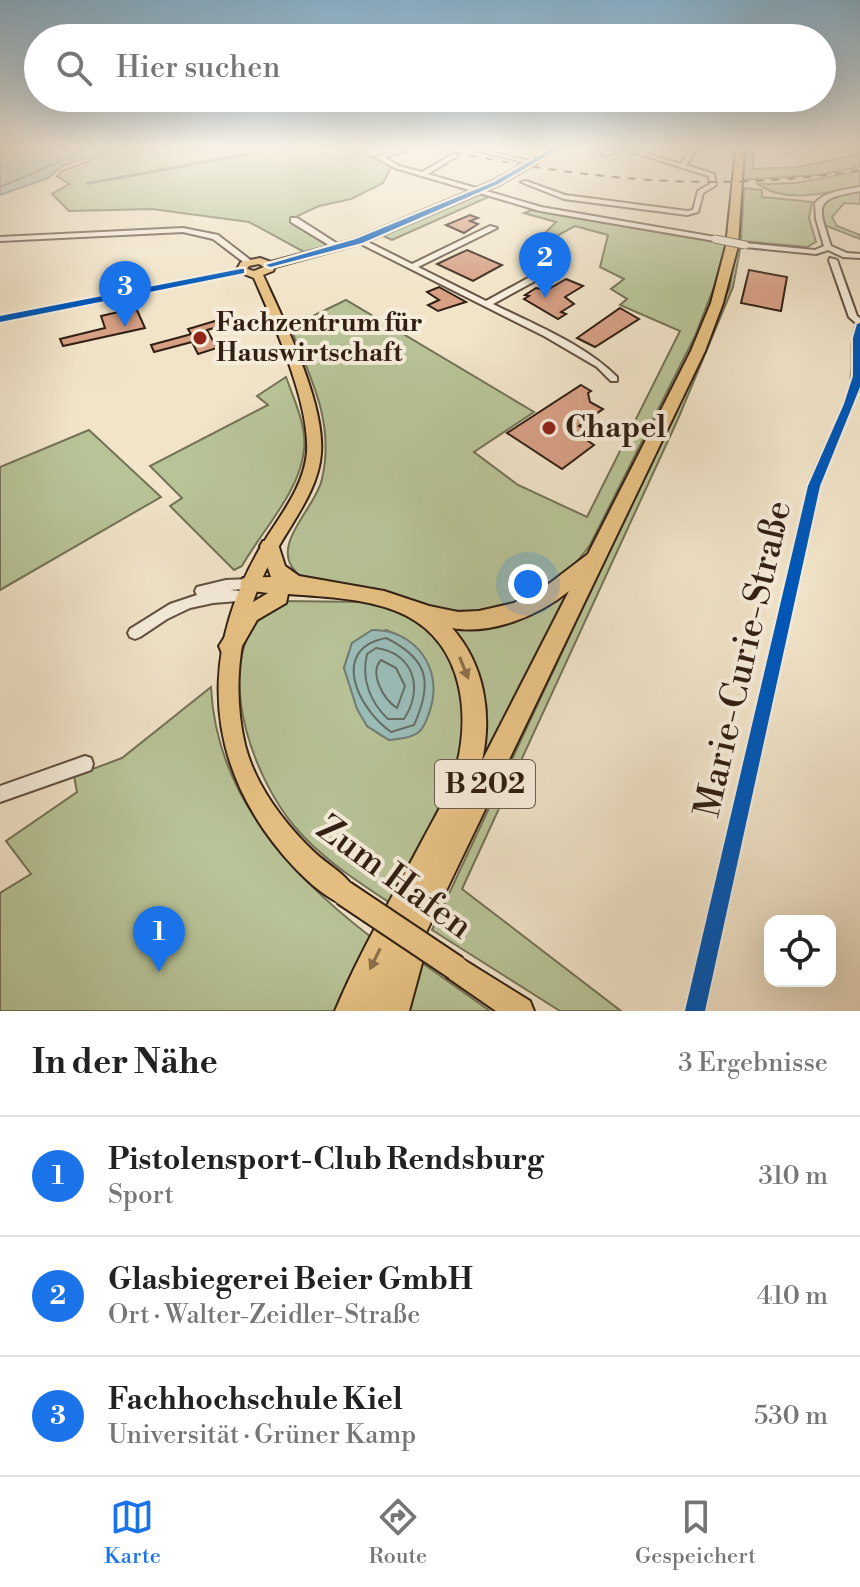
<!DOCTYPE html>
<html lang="de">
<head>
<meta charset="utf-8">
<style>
  :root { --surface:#fff; --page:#f6f6f6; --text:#222; --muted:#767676; --line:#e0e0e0; --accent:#1a73e8 }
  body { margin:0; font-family:"Libre Bodoni",serif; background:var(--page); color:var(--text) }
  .controls { position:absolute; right:24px; bottom:24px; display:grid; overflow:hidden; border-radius:16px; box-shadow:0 8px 32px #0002 }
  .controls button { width:72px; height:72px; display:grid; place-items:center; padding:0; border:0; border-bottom:2px solid var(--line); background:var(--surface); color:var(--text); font:40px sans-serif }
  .you { position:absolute; left:528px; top:584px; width:28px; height:28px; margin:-20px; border:6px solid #fff; border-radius:50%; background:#1a73e8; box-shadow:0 0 0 12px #1a73e833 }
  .badge { display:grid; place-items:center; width:52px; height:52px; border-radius:50%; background:var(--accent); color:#fff; font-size:26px; font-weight:700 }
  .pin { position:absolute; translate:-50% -66px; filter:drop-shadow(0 2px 4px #0008) }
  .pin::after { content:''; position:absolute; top:42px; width:28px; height:24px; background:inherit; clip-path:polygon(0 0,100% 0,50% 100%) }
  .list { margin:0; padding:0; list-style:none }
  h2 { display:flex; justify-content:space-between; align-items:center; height:104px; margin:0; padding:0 32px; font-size:34px }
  h2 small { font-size:26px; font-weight:400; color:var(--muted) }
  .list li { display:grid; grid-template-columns:52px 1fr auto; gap:24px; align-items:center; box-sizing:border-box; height:120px; padding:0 32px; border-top:2px solid var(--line) }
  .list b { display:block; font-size:30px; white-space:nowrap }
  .list p { margin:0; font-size:26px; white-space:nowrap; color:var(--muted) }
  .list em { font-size:26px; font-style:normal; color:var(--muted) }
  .icon { flex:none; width:44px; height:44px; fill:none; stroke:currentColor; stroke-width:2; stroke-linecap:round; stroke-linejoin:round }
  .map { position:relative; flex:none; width:860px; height:1011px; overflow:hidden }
  .search { position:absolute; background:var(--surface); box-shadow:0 8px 32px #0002; left:24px; right:24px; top:24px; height:88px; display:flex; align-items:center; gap:20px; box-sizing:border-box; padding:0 28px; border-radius:44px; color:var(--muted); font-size:30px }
  .sheet { height:464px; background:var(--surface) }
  nav { display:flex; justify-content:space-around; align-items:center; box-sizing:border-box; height:112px; border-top:2px solid var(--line); background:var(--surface); font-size:22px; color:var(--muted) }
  nav a { display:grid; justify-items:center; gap:4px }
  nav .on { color:var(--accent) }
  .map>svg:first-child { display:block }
</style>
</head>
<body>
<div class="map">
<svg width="860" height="1011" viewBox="0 0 860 1011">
  <rect width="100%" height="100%" fill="#f1e4c9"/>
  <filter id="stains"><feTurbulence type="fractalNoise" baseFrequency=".0025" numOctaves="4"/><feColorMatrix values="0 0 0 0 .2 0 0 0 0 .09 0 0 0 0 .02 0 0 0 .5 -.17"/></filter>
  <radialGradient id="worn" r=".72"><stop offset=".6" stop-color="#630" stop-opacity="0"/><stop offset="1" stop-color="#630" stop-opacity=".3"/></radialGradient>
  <g fill="#b8c498" stroke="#747256" stroke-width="2" fill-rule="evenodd">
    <polygon points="120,149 269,149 87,184 277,149 366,149 362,150 364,154 392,166 383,183 351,199 319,206 291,219 331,246 304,252 249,222 152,209 69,211 52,194 69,184 57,176 62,171"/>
    <polygon points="744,149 753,149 753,169 798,167 860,154 860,167 818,175 742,180"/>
    <path d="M860 171V186C830 192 785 205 758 184L796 183Z"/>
    <polygon points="744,188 762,190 762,197 812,202 809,218 816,242 807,247 741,241"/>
    <polygon points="860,190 860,204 844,203 832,217 837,226 860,235 860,239 824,225 820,214 825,198"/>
    <polygon points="480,194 491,196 392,240 383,236"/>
    <path d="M532 210 726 243 714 287 695 336 590 545C513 652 403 602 297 578L282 570 287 567 296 572C269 545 316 508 322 479 335 423 311 378 290 327L346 300 534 412 474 452 518 485 587 517 680 331 620 305 627 299 611 289 624 279 600 267 608 235 575 226 555 237 545 233 556 222 524 213Z"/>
    <polygon points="736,245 740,246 740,250 733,287 678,419 462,889 621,1011 560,1011 432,930 706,345 730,286"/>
    <path d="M286 377C294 399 307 427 304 450 300 492 262 530 242 566L234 570 170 506 182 498 150 466 268 405 257 396Z"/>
    <polygon points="89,430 161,497 0,590 0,467"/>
    <polygon points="575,582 462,806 477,759 443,621 463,625"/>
    <path d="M281 601 369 602 411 615 448 647 467 699 457 778 390 903C355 880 321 858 294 826 256 780 220 686 251 630 258 617 269 609 281 601ZM386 630C425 645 441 673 429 713L389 740 367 726 344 668 352 643Z"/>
    <path d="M211 687C216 795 290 875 371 937L337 1011H0V893L31 874 6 841 77 792 74 776 122 758Z"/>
    <polygon points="418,960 490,1011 398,1011"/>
  </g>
  <g fill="#9bbeba" stroke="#717e77" stroke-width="2">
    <polygon points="0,149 112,149 63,166 48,178 0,195"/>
    <path d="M372 630C415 629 444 669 430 710 428 717 424 727 419 732 411 738 399 739 389 740L367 726 357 709 344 668 352 643Z"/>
  </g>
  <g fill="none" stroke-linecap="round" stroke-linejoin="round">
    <g stroke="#666e66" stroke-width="2">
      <polyline points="0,187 89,149"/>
      <path d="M386 638C429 659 433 683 414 725L391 732C358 709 329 649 386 638Z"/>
      <path d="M376 648C414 653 424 689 404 719H388C370 702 361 679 367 654Z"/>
      <path d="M381 660 396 668 405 686 397 708C383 699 369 673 381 660Z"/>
    </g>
    <polyline stroke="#717e77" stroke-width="2" points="87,183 273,149"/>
  </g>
  <g fill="#d7a085" stroke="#311f13" stroke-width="2">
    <polygon points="470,215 478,218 470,221 478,224 464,233 446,225"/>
    <polygon points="467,250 502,265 473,281 437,264"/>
    <polygon points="749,270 787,277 781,311 741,303"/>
    <polygon points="566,279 583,286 565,297 574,304 561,312 566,314 558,319 524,299 529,296 525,295 536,288 547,290"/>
    <polygon points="439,287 466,302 438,311 428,305 439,300 427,292"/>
    <polygon points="136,308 145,328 63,346 60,339 105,328 101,316"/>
    <polygon points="620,308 639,319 595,347 577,338"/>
    <polygon points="215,321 218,327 207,330 217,348 198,354 192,342 154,352 151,345 188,335 191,334 188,329"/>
    <polygon points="581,385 591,391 588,393 590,402 603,409 579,426 588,431 581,436 594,445 562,469 507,433"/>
  </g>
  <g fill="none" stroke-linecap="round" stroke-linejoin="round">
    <g stroke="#615040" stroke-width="4">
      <g id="minor">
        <polygon points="403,149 411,149 384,157 399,166 422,172 455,153 457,156 428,174 541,207 715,237 719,239 715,241 540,211 395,168 376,157"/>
        <polygon points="471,149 480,149 538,163 535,165"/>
        <polygon points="615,149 623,149 605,156 602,154"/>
        <polygon points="623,149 631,149 681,164 691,149 697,149 686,165 714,174 716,185 703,193 698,212 687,215 564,199 521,182 526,181 565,195 687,211 693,210 698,191 710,184 709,176"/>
        <polygon points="787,149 793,149 787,153 784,151"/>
        <path d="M860 187V191C814 199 817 204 831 246L847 253 860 254V258L843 257 828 250 816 254 745 247 741 245 745 243 815 250 824 246 816 219 815 203C826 191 844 190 860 187Z"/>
        <polygon points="291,218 297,218 344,248 337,250 291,222"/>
        <path d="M490 226 497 228 418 267 486 301 539 272 542 265H548L546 275 493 304C535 325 584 344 617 377V381H611L597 367 544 336 355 241 362 239 412 264Z"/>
        <polygon points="183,228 218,235 253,262 246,264 213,239 183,232 0,241 0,237"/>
        <path d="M830 258 837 260 857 316 860 318V387L820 486 705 1011H685L808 486C821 452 840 421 850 386 856 366 848 343 857 324L849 317 829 260Z"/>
        <polygon points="241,269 244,269 244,273 0,322 0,316"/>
        <polygon points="250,579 255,580 257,584 255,588 230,590 251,592 253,596 251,600 213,603 190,608 167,619 140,637 135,639 130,637 128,633 130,629 170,604 197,595 195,591 197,587 226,580"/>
        <polygon points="85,756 91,758 93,764 91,770 0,802 0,786"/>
      </g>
    </g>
    <g stroke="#311f13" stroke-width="4">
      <g id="major">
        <path d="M550 149H559L499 185 363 243 275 267 273 271 263 275C284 321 325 403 321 453 319 487 295 518 279 546 243 606 229 677 245 745 255 785 284 823 313 851 327 865 349 875 356 893L353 902 344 905C311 892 273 846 255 816 202 729 210 636 259 550 277 519 304 489 307 452 310 403 274 324 254 278L236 271 241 262 260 258 271 262 355 239 493 181ZM259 264 264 267 254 271 247 269 249 266Z"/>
        <polygon points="456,955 530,1001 534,1011 496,1011 447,977 443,968 447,959"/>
      </g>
    </g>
    <g stroke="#311f13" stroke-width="4">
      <path id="highway" d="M736 149H744L738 246 723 303 705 351 421 943 425 952 409 1011H335C359 953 392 898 421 843 433 820 448 796 455 772 471 716 464 646 407 616 372 598 326 597 288 594L286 603 257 620 238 653 230 656 222 653 219 646 243 608 268 593 243 590 240 584 243 578 271 577 260 546 263 541H277L285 566 299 576 384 591 429 606 458 612 479 611 514 603 550 583 588 554 691 351 711 303 726 246ZM569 591 482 761C492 715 485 665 452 628 492 635 538 616 569 591Z"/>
    </g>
    <use href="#minor" fill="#f6eddc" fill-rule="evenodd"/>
    <use href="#major" fill="#e8c284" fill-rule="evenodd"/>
    <use href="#highway" fill="#e8c284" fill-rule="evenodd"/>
    <path stroke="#311f13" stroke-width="2" stroke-dasharray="8 8" stroke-linecap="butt" d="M438 149C582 179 714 194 860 170"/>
    <g stroke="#615040" stroke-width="9" stroke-linecap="butt">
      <polyline id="minor-bridge" points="715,239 745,245"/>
    </g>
    <g stroke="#311f13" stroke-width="28" stroke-linecap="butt">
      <polyline id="major-bridge" points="344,893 456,968"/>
    </g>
    <use href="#minor-bridge" stroke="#f6eddc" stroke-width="7"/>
    <use href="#major-bridge" stroke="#e8c284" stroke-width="24"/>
    <g stroke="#f6eddc" stroke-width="5">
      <g id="cycleway">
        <polygon points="551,149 558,149 498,184 362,243 270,267 266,265 356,239 494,182"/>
        <polygon points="241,269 244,269 244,273 0,322 0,316"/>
        <polygon points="860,323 860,387 820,486 705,1011 685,1011 808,486 844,404 853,376 853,338 857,324"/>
      </g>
    </g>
    <use href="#cycleway" fill="#0057b8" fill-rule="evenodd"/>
  </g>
  <defs><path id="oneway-solid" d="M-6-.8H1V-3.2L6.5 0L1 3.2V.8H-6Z" transform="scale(2)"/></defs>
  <g fill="#8c704c">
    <use href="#oneway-solid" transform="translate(464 668) rotate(68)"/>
    <use href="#oneway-solid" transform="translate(375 959) rotate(116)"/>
  </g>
  <linearGradient id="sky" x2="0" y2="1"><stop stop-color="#89b8d6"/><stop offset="0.51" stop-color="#f9f3e7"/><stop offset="1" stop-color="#f9f3e7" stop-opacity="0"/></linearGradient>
  <rect width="860" height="290" fill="url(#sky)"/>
  <g fill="#8f2418" stroke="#f6eddc" stroke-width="3">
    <circle cx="200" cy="338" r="8"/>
    <circle cx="549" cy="428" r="8"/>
  </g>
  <g text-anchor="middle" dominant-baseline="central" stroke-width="8" stroke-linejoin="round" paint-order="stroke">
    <g font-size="26" font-weight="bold" fill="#311f13" stroke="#f6eddc" text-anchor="start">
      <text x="216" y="323">Fachzentrum für<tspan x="216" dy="30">Hauswirtschaft</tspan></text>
    </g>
    <rect fill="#f6eddc" stroke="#6c5d4f" stroke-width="2" x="435" y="760" width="100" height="48" rx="6"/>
    <g font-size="28" font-weight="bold" fill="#311f13">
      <text x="485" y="784">B 202</text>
    </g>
    <g font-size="30" font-weight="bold" fill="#311f13" stroke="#f6eddc" text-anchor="start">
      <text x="565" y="428">Chapel</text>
    </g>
    <g font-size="36" fill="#311f13" stroke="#f6eddc">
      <text transform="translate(744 659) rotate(-77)">Marie-Curie-Straße</text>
      <text transform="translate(394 878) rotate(36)">Zum Hafen</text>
    </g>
  </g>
  <rect width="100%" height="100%" filter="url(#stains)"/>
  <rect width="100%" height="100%" fill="url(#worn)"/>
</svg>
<div class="controls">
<button><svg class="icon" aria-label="locate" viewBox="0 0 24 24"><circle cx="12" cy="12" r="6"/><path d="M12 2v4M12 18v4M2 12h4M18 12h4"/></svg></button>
</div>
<div class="you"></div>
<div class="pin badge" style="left:159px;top:972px">1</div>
<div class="pin badge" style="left:545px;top:298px">2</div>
<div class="pin badge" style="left:125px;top:327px">3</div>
<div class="search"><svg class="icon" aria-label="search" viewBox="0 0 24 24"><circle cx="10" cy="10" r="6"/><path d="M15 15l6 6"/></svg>Hier suchen</div>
</div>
<section class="sheet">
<h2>In der Nähe<small>3 Ergebnisse</small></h2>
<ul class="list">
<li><span class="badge">1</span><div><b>Pistolensport-Club Rendsburg</b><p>Sport</p></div><em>310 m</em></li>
<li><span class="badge">2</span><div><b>Glasbiegerei Beier GmbH</b><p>Ort · Walter-Zeidler-Straße</p></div><em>410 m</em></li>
<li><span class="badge">3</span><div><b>Fachhochschule Kiel</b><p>Universität · Grüner Kamp</p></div><em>530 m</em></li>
</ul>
</section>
<nav>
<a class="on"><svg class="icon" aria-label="map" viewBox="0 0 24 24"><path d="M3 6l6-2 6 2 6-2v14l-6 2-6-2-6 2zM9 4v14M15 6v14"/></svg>Karte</a>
<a><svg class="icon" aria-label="directions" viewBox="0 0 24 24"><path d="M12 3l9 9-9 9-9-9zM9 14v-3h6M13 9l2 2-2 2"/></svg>Route</a>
<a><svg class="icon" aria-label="saved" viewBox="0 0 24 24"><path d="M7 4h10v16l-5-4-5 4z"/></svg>Gespeichert</a>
</nav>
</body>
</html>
